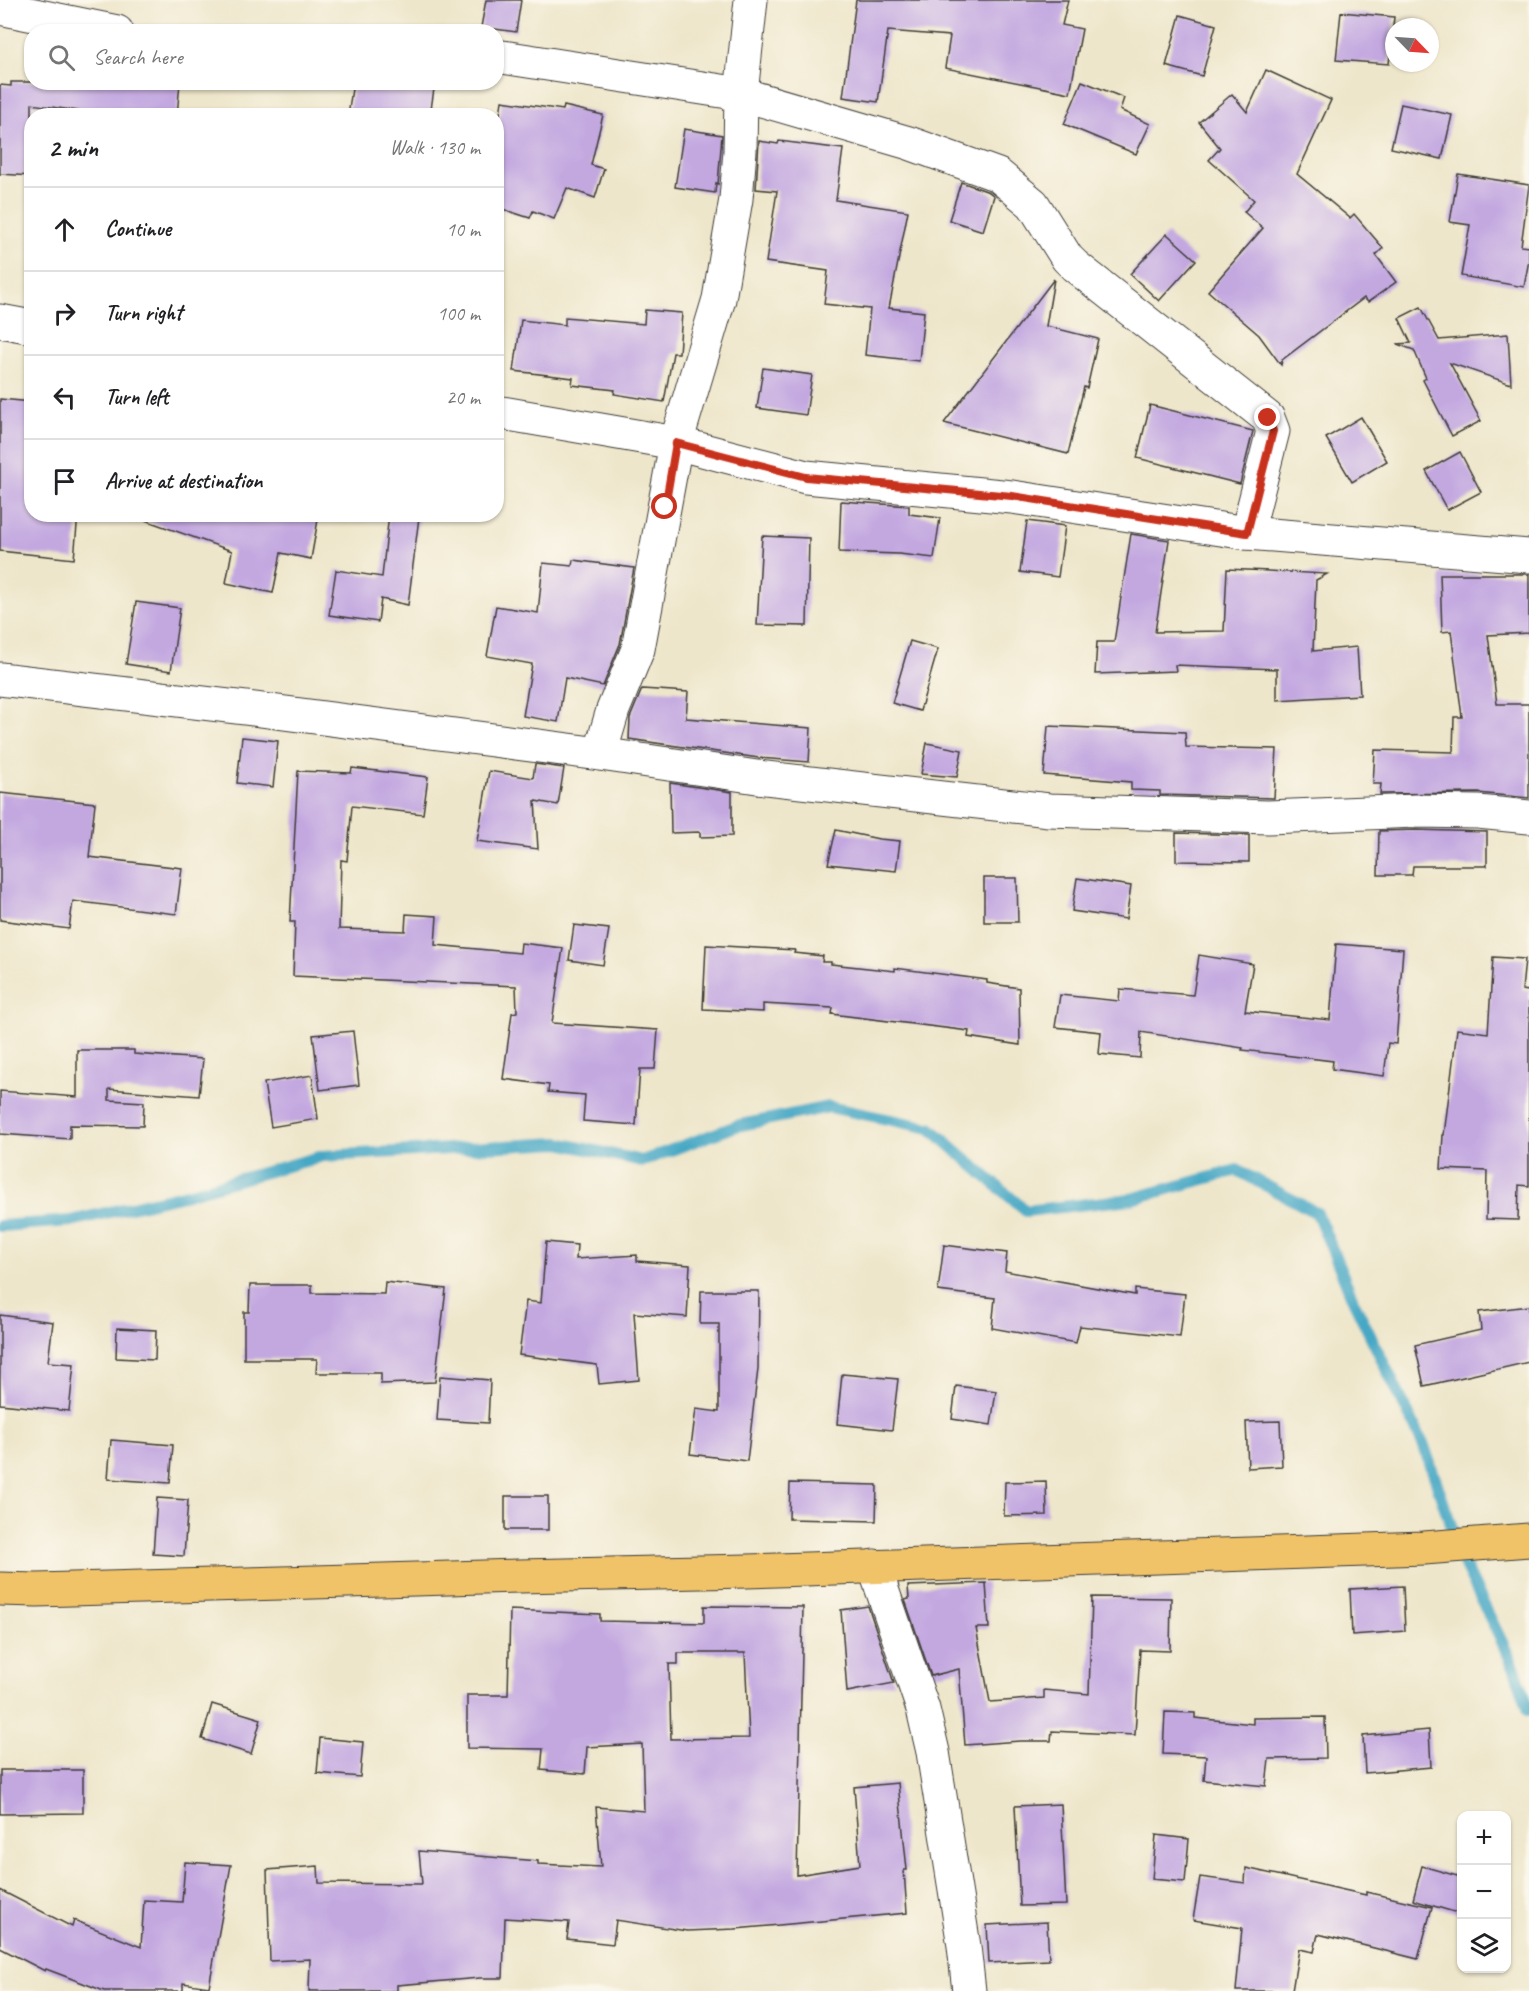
<!DOCTYPE html>
<html lang="en">
<head>
<meta charset="utf-8">
<style>
  :root { --surface:#fff; --page:#f2f2f2; --text:#202124; --muted:#757577; --line:#e0e0e0 }
  body { margin:0; font-family:Caveat,sans-serif; background:var(--page); color:var(--text) }
  .controls { position:absolute; right:18px; bottom:18px; display:grid; overflow:hidden; border-radius:12px; box-shadow:0 2px 4px #0004 }
  .controls button { width:54px; height:54px; display:grid; place-items:center; padding:0; border:0; border-bottom:2px solid var(--line); background:var(--surface); color:var(--text); font:30px sans-serif }
  .compass { position:absolute; left:1385px; top:18px; width:54px; height:54px; border-radius:50%; background:var(--surface); box-shadow:0 2px 4px #0004; rotate:115deg }
  .stop { position:absolute; width:18px; height:18px; margin:-14px; border:4px solid #c8321e; border-radius:50%; background:#fff }
  .stop.end { background:#c8321e; border-color:#fff; box-shadow:0 2px 6px #0008 }
  .list { margin:0; padding:0; list-style:none }
  h2 { display:flex; justify-content:space-between; align-items:center; height:78px; margin:0; padding:0 24px; font-size:26px }
  h2 small { font-size:20px; font-weight:400; color:var(--muted) }
  .list li { display:grid; grid-template-columns:39px 1fr auto; gap:18px; align-items:center; box-sizing:border-box; height:84px; padding:0 24px; border-top:2px solid var(--line) }
  .list b { display:block; font-size:22px; white-space:nowrap }
  .list em { font-size:20px; font-style:normal; color:var(--muted) }
  .icon { flex:none; width:33px; height:33px; fill:none; stroke:currentColor; stroke-width:2; stroke-linecap:round; stroke-linejoin:round }
  .map { position:relative; flex:none; width:1529px; height:1991px; overflow:hidden }
  .search { position:absolute; background:var(--surface); box-shadow:0 2px 4px #0004; left:24px; top:24px; width:480px; height:66px; display:flex; align-items:center; gap:15px; box-sizing:border-box; padding:0 21px; border-radius:24px; color:var(--muted); font-size:22px }
  .panel { position:absolute; background:var(--surface); box-shadow:0 2px 4px #0004; left:24px; top:108px; width:480px; height:414px; border-radius:24px }
  .map>svg:first-child { display:block }
</style>
</head>
<body>
<div class="map">
<svg width="1529" height="1991" viewBox="0 0 1529 1991">
  <rect width="100%" height="100%" fill="#fbf7ec"/>
  <filter id="ink" filterUnits="userSpaceOnUse"><feTurbulence type="fractalNoise" baseFrequency=".0167" numOctaves="2"/><feDisplacementMap in="SourceGraphic" scale="12" xChannelSelector="R" yChannelSelector="G"/><feConvolveMatrix kernelMatrix="1 2 1 2 8 2 1 2 1" color-interpolation-filters="sRGB"/></filter>
  <filter id="wash" filterUnits="userSpaceOnUse"><feTurbulence type="fractalNoise" baseFrequency=".008" numOctaves="4" result="noise"/><feDisplacementMap in="SourceGraphic" scale="24" xChannelSelector="R" yChannelSelector="G"/><feGaussianBlur stdDeviation="1.35" result="paint"/><feColorMatrix in="noise" values="0 0 0 0 0 0 0 0 0 0 0 0 0 0 0 0 0 1.4 0 .05"/><feComposite in="paint" operator="in"/></filter>
  <g filter="url(#wash)">
    <rect width="100%" height="100%" fill="#eee6ca"/>
    <g fill="none" stroke-linecap="round" stroke-linejoin="round">
      <polyline stroke="#46a8c5" stroke-width="12" points="0,1226 71,1221 183,1195 323,1156 559,1143 642,1161 736,1126 829,1107 930,1128 1026,1211 1131,1199 1237,1170 1317,1213 1354,1302 1424,1446 1465,1566 1515,1669 1529,1710"/>
    </g>
    <g id="blocks">
      <g fill="#c3a8e0" fill-rule="evenodd">
        <polygon points="486,0 521,0 516,32 481,27"/>
        <polygon points="856,0 1068,0 1062,25 1082,29 1070,93 945,68 950,36 888,31 878,102 843,97"/>
        <polygon points="1341,12 1394,17 1389,64 1336,60"/>
        <polygon points="1180,15 1216,25 1202,76 1166,66"/>
        <polygon points="1266,70 1331,100 1297,174 1350,218 1354,214 1383,248 1376,255 1396,282 1368,302 1364,298 1282,360 1281,365 1259,335 1208,291 1263,228 1244,212 1254,200 1209,160 1220,148 1199,122 1232,94 1247,112"/>
        <polygon points="1082,81 1124,98 1120,110 1150,124 1136,154 1064,124"/>
        <polygon points="11,82 180,82 177,116 112,116 32,104 32,176 0,174 0,85 11,86"/>
        <polygon points="353,82 435,82 430,116 348,116"/>
        <polygon points="502,101 563,110 564,106 603,115 591,165 604,169 595,198 567,188 554,219 533,211 530,218 496,207 496,141"/>
        <polygon points="1401,104 1452,115 1442,159 1391,148"/>
        <polygon points="684,129 722,135 718,184 716,183 715,193 675,187"/>
        <polygon points="759,141 778,144 779,141 843,149 836,200 908,211 889,308 924,312 919,361 865,355 870,309 824,304 828,271 766,262 777,191 756,189"/>
        <polygon points="1458,174 1529,185 1521,246 1529,247 1529,260 1524,287 1461,276 1470,225 1450,222"/>
        <polygon points="961,182 989,192 994,196 983,231 949,220"/>
        <polygon points="1167,234 1196,260 1159,301 1130,274"/>
        <polygon points="1054,279 1046,326 1098,339 1087,388 1084,387 1068,454 944,423"/>
        <polygon points="1421,307 1439,340 1508,334 1511,384 1450,363 1481,421 1452,436 1423,380 1426,378 1414,350 1397,344 1411,343 1399,318"/>
        <polygon points="645,310 682,313 679,353 673,353 664,402 614,394 615,390 572,385 573,378 514,371 521,320 565,325 565,317 644,324"/>
        <polygon points="763,368 812,375 806,415 757,408"/>
        <polygon points="0,399 32,402 32,514 78,514 74,559 0,551"/>
        <polygon points="1150,405 1253,431 1240,484 1137,458"/>
        <polygon points="1361,417 1387,461 1352,482 1326,438"/>
        <polygon points="1460,452 1481,492 1447,510 1426,471"/>
        <polygon points="841,501 909,506 909,514 940,518 934,558 899,554 839,552"/>
        <polygon points="142,514 319,514 311,559 281,553 273,593 226,583 232,551 142,519"/>
        <polygon points="389,514 419,517 408,605 381,599 378,622 329,615 336,570 382,577"/>
        <polygon points="1027,521 1065,526 1058,577 1020,572"/>
        <polygon points="1131,534 1169,540 1155,632 1224,631 1227,569 1327,574 1316,580 1313,651 1357,647 1360,695 1277,700 1277,669 1175,665 1176,671 1095,674 1097,642 1114,642"/>
        <polygon points="762,536 809,538 807,626 757,625"/>
        <polygon points="573,560 634,568 620,644 603,686 565,678 558,722 523,716 532,664 487,656 496,606 538,613 543,563 572,566"/>
        <polygon points="1440,574 1529,574 1529,633 1488,635 1497,704 1529,704 1529,798 1478,793 1380,794 1381,784 1373,784 1375,750 1453,752 1454,717 1462,717 1451,631 1442,632"/>
        <polygon points="136,602 180,608 171,671 126,664"/>
        <polygon points="910,641 938,649 920,711 892,703"/>
        <polygon points="642,689 688,692 686,718 811,728 809,762 759,758 629,739 630,718"/>
        <polygon points="1048,726 1185,732 1186,747 1277,749 1274,798 1160,795 1160,791 1131,790 1131,782 1044,775"/>
        <polygon points="242,737 278,741 273,787 237,783"/>
        <polygon points="927,743 962,750 957,777 921,774"/>
        <polygon points="535,764 564,768 558,805 535,801 538,849 477,841 489,771 533,778"/>
        <polygon points="352,768 428,777 423,814 352,806 347,861 341,860 339,929 405,931 406,914 437,916 435,945 520,953 521,943 563,948 552,1023 658,1030 655,1069 640,1069 636,1125 583,1121 585,1095 548,1092 549,1085 503,1079 512,1013 517,1012 516,986 293,976 295,922 290,922 298,771 351,773"/>
        <polygon points="670,783 732,792 732,836 700,837 700,832 671,833"/>
        <polygon points="0,793 95,803 89,857 182,868 176,914 73,901 69,929 0,920"/>
        <polygon points="836,830 879,839 900,841 896,871 828,864"/>
        <polygon points="1416,830 1487,832 1487,866 1413,866 1412,875 1378,875 1379,831"/>
        <polygon points="1176,833 1249,835 1249,862 1176,861"/>
        <polygon points="984,878 1017,878 1018,922 984,922"/>
        <polygon points="1077,878 1131,886 1126,919 1072,911"/>
        <polygon points="574,925 609,929 603,965 569,960"/>
        <polygon points="1336,944 1403,949 1396,1044 1388,1043 1384,1076 1332,1069 1333,1061 1242,1050 1243,1048 1141,1032 1140,1058 1099,1054 1101,1032 1055,1027 1060,995 1119,1001 1120,989 1193,995 1199,955 1253,964 1245,1011 1330,1020"/>
        <polygon points="706,945 795,950 794,953 823,956 822,962 831,962 831,964 895,971 895,968 987,980 987,983 1019,988 1020,1045 968,1037 969,1031 832,1014 833,1008 763,1004 763,1012 703,1009"/>
        <polygon points="1493,957 1525,959 1522,990 1529,991 1529,1186 1519,1185 1518,1220 1486,1219 1487,1171 1441,1169 1443,1135 1444,1135 1457,1029 1488,1033"/>
        <polygon points="353,1031 359,1085 320,1090 313,1035"/>
        <polygon points="77,1050 134,1050 134,1054 203,1059 199,1096 109,1089 109,1100 144,1102 143,1126 70,1125 70,1139 0,1134 0,1091 77,1097"/>
        <polygon points="312,1075 318,1119 271,1127 264,1083"/>
        <polygon points="546,1242 577,1245 576,1259 637,1255 637,1261 690,1265 687,1317 634,1313 639,1380 599,1384 597,1365 519,1355 526,1301 541,1303"/>
        <polygon points="944,1245 1007,1253 1005,1271 1135,1295 1135,1289 1185,1294 1180,1337 1080,1326 1076,1343 992,1328 995,1298 938,1291"/>
        <polygon points="385,1282 446,1289 435,1382 381,1384 381,1373 316,1373 317,1359 244,1359 244,1312 249,1312 250,1285 312,1285 312,1293 384,1294"/>
        <polygon points="701,1291 759,1291 758,1369 747,1461 690,1454 696,1409 719,1412 719,1324 700,1324"/>
        <polygon points="1529,1306 1529,1362 1424,1386 1415,1345 1481,1330 1479,1312"/>
        <polygon points="0,1315 53,1322 48,1362 74,1364 69,1411 0,1404"/>
        <polygon points="117,1328 156,1330 155,1360 116,1358"/>
        <polygon points="842,1374 898,1379 892,1430 837,1424"/>
        <polygon points="440,1376 490,1380 488,1423 437,1420"/>
        <polygon points="956,1386 996,1391 991,1425 952,1419"/>
        <polygon points="1280,1421 1282,1466 1248,1468 1246,1422"/>
        <polygon points="111,1440 173,1445 170,1483 108,1479"/>
        <polygon points="1046,1481 1047,1515 1004,1516 1005,1482"/>
        <polygon points="790,1483 877,1485 876,1521 789,1519"/>
        <rect x="505" y="1496" width="43" height="34"/>
        <polygon points="157,1498 188,1500 184,1556 153,1554"/>
        <polygon points="986,1583 989,1628 976,1628 990,1702 1044,1698 1044,1690 1089,1694 1092,1597 1171,1598 1170,1651 1140,1650 1135,1735 1052,1731 1051,1741 1020,1741 965,1745 959,1669 931,1676 905,1600 909,1599 908,1586"/>
        <polygon points="1403,1586 1405,1631 1352,1635 1350,1589"/>
        <path d="M704 1606 803 1607 797 1875 860 1865 854 1787 898 1783 907 1870H904L907 1913 735 1929 687 1931 616 1920 613 1944 567 1939 569 1922 505 1918 503 1978H480L397 1985V1991H309L310 1959 270 1961 267 1870 318 1866 319 1883 422 1884 419 1851 538 1861V1864L601 1867 596 1807 644 1811 642 1744 587 1747 585 1774 541 1770 543 1749 467 1748V1695H508L510 1610 600 1614V1621L704 1623ZM678 1653H745L749 1738 671 1739 669 1664H678Z"/>
        <polygon points="868,1606 894,1683 847,1692 841,1610"/>
        <polygon points="212,1704 261,1719 251,1754 202,1739"/>
        <polygon points="1165,1712 1195,1713 1195,1718 1253,1724 1253,1718 1325,1717 1326,1758 1269,1759 1266,1786 1204,1780 1206,1756 1163,1754"/>
        <polygon points="1429,1730 1431,1767 1365,1773 1363,1736"/>
        <polygon points="320,1738 363,1742 360,1777 317,1773"/>
        <polygon points="0,1770 83,1770 83,1813 0,1814"/>
        <polygon points="1061,1804 1066,1905 1020,1906 1015,1806"/>
        <polygon points="1156,1835 1189,1839 1185,1882 1152,1879"/>
        <polygon points="185,1862 231,1865 209,1987 183,1983 183,1991 104,1991 46,1969 45,1971 0,1948 0,1890 72,1927 74,1920 141,1947 144,1900 182,1902"/>
        <polygon points="1422,1866 1461,1877 1461,1914 1413,1900"/>
        <polygon points="1246,1868 1366,1895 1366,1892 1432,1907 1418,1959 1318,1934 1314,1952 1299,1949 1292,1991 1236,1991 1242,1928 1193,1920 1200,1877 1245,1883"/>
        <polygon points="1047,1922 1049,1960 989,1963 987,1925"/>
      </g>
    </g>
  </g>
  <g filter="url(#ink)">
    <use href="#blocks" fill-opacity="0" stroke="#3c3a36" stroke-width="1.5"/>
    <g fill="none" stroke-linecap="round" stroke-linejoin="round">
      <g stroke="#3c3a36" stroke-width="35">
        <g id="minor">
          <polyline points="0,8 117,32"/>
          <polyline points="496,56 741,94 909,143 998,175 1033,204 1067,258 1075,266 1268,418 1273,431 1247,533"/>
          <polyline points="0,321 32,327"/>
          <polyline points="496,412 676,443 806,477 1012,497 1247,533 1529,556"/>
          <polyline points="0,679 254,709 600,754 757,777 1049,810 1268,817 1416,811 1478,812 1529,817"/>
          <polyline points="600,754 613,710 638,649 676,443 719,299 736,199 740,151 741,94 751,0"/>
          <polyline points="874,1566 923,1709 933,1752 964,1946 969,1991"/>
        </g>
      </g>
      <g stroke="#3c3a36" stroke-width="35">
        <polyline id="major" points="0,1589 37,1590 519,1576 747,1571 1424,1548 1529,1540"/>
      </g>
      <use href="#minor" stroke="#fff" stroke-width="33"/>
      <use href="#major" stroke="#f0c369" stroke-width="33"/>
    </g>
  </g>
  <g fill="none" stroke-linecap="round" stroke-linejoin="round" filter="url(#ink)">
    <polyline stroke="#c8321e" stroke-width="8" points="665,507 676,443 806,477 1012,496 1247,533 1273,431 1268,418"/>
  </g>
</svg>
<div class="controls">
<button>+</button>
<button>−</button>
<button><svg class="icon" aria-label="layers" viewBox="0 0 24 24"><path d="M12 4l9 5-9 5-9-5zM3 14l9 5 9-5"/></svg></button>
</div>
<svg class="compass" viewBox="-18 -18 36 36"><path d="M0-13l5 13h-10z" fill="#e53935"/><path d="M0 13l5-13h-10z" fill="#757577"/></svg>
<div class="stop" style="left:665px;top:507px"></div>
<div class="stop end" style="left:1268px;top:418px"></div>
<div class="search"><svg class="icon" aria-label="search" viewBox="0 0 24 24"><circle cx="10" cy="10" r="6"/><path d="M15 15l6 6"/></svg>Search here</div>
<section class="panel">
<h2>2 min<small>Walk · 130 m</small></h2>
<ul class="list">
<li><svg class="icon" aria-label="ahead" viewBox="0 0 24 24"><path d="M12 20V5M6 11l6-6 6 6"/></svg><div><b>Continue</b></div><em>10 m</em></li>
<li><svg class="icon" aria-label="right" viewBox="0 0 24 24"><path d="M7 20v-9h11M14 6l5 5-5 5"/></svg><div><b>Turn right</b></div><em>100 m</em></li>
<li><svg class="icon" aria-label="left" viewBox="0 0 24 24"><path d="M17 20v-9H6M10 6l-5 5 5 5"/></svg><div><b>Turn left</b></div><em>20 m</em></li>
<li><svg class="icon" aria-label="arrive" viewBox="0 0 24 24"><path d="M6 21V4h12l-3 4 3 4H6"/></svg><div><b>Arrive at destination</b></div></li>
</ul>
</section>
</div>
</body>
</html>
